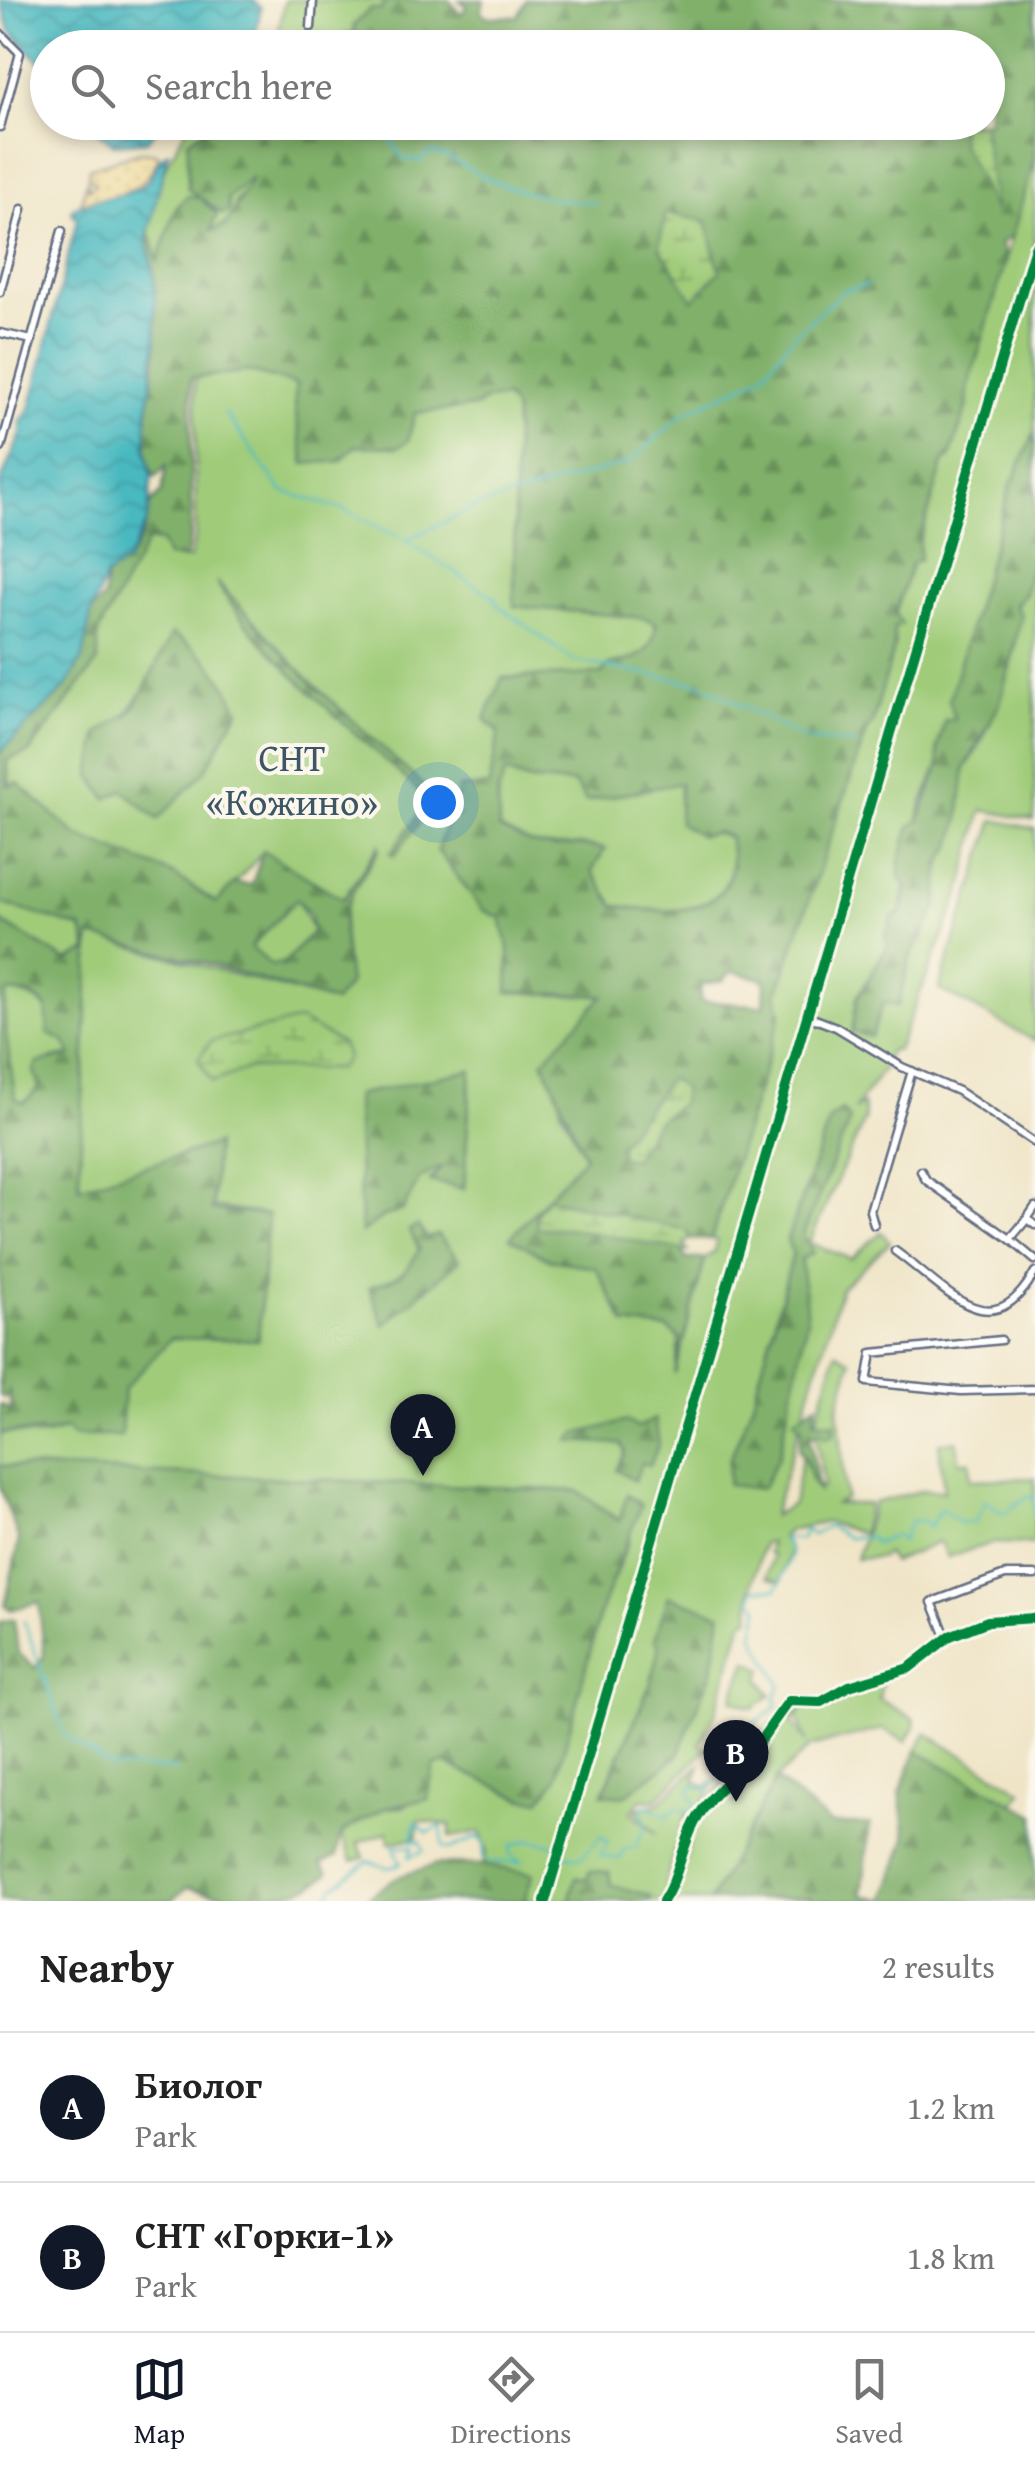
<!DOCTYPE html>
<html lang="en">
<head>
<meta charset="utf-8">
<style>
  :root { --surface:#fff; --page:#f2f2f2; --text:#222; --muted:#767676; --line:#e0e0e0; --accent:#111827 }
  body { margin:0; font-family:"Gentium Book Plus",serif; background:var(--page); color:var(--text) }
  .you { position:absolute; left:438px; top:802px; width:35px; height:35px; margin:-25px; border:8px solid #fff; border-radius:50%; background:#1a73e8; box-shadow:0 0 0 15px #1a73e833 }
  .badge { display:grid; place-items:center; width:65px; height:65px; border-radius:50%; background:var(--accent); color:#fff; font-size:32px; font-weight:700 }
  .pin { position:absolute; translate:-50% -82px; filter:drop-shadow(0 2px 5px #0008) }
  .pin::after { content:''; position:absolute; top:52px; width:35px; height:30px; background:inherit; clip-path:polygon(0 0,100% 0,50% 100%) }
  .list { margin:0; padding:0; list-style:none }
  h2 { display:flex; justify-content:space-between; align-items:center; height:130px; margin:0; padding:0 40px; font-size:42px }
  h2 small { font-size:32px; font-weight:400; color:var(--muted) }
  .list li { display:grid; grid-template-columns:65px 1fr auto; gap:30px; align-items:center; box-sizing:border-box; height:150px; padding:0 40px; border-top:2px solid var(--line) }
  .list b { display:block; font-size:38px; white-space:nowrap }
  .list p { margin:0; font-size:32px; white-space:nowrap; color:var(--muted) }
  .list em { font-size:32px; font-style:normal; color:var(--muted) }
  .icon { flex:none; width:55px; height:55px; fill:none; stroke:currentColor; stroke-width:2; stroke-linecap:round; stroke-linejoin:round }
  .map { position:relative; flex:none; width:1035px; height:1901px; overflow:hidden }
  .search { position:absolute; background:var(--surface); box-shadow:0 5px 15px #0003; left:30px; right:30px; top:30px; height:110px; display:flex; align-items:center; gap:25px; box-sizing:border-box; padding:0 35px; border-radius:55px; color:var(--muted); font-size:38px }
  .sheet { height:430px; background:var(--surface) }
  nav { display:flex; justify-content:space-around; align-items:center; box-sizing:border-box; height:140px; border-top:2px solid var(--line); background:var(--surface); font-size:28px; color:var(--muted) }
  nav a { display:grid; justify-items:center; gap:5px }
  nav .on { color:var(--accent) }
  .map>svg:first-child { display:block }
</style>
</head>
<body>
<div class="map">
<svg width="1035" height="1901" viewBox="0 0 1035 1901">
  <defs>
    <pattern id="forest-firs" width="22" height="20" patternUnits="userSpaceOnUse" patternTransform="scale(2.5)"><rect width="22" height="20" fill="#80b06a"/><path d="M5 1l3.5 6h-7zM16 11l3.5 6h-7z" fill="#68905a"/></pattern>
    <pattern id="wetland-marsh" width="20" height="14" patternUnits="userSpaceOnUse" patternTransform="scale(2.5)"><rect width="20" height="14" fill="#a0cc7a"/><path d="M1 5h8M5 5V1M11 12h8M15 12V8" fill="none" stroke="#82a667"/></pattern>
    <pattern id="sand-dots" width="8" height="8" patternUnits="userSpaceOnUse" patternTransform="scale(2.5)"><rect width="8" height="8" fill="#eeda9e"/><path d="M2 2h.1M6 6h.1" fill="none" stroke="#ccbb8a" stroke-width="1.8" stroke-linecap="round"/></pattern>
    <pattern id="water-waves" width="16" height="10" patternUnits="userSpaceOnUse" patternTransform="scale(2.5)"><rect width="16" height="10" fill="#4ab9c0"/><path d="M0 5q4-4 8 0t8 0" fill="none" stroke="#3d979f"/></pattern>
  </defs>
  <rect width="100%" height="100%" fill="#fbf7ec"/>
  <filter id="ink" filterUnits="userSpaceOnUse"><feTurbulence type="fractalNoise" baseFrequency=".01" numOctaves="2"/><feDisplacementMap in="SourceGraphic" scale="20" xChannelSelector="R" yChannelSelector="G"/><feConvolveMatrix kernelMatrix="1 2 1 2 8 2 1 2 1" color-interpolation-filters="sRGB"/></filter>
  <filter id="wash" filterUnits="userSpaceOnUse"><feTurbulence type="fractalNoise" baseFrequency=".0048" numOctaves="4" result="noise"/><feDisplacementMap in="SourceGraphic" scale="40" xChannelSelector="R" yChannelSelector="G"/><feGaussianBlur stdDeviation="2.25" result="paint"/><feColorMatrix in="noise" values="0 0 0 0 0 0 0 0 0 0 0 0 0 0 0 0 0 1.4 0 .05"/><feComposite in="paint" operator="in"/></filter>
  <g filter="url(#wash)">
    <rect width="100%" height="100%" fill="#efe4c6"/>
    <g fill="#a0cc7a" stroke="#5e7e6c" stroke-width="2.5" fill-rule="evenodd">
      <polygon points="285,0 386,0 381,10 332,47 279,47 283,43 276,42"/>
      <path d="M190 123H231L212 124 188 141V189C215 204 240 198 254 170L248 190 236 201C234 220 227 225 210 231L176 208 158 261C132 223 168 158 190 123Z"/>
      <path d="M1035 156V432L1010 487 950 701 954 720 937 748 939 765 922 804 900 914 888 946 857 998 875 1019 883 1003 898 1005 911 954 924 937 965 768C987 743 1029 633 1015 605L1025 593 1035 553V812L1033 820 982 810 961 891 897 1050 891 1049 884 1060 888 1062 854 1110 863 1104 865 1118 809 1243 851 1259 881 1232 890 1242 841 1288 773 1516 793 1504 803 1453 815 1486 824 1487 815 1425 836 1352 851 1361 838 1408 846 1498 836 1504H869L862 1534 827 1522 789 1530 782 1537 790 1551 781 1582 767 1577 773 1556 768 1554 770 1542 763 1543 751 1589 750 1618 743 1621 715 1714 700 1744 707 1749 655 1800 641 1799 631 1813 657 1834 636 1812 639 1808 656 1805 700 1765 695 1780 705 1787 716 1781 693 1821 688 1822 686 1811 665 1884 677 1887 694 1827 714 1794 790 1703 801 1705 792 1722 807 1742 797 1717 803 1708 883 1678 879 1699 914 1719 915 1727 906 1741 883 1729 810 1747 776 1779 710 1901H647L650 1896 576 1878 569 1901H524L532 1874 483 1865 487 1850 480 1832 450 1837V1825L419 1821 416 1838 389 1843 388 1832 358 1843 364 1858 352 1861 341 1833 385 1808 404 1807 434 1766 445 1763 524 1799 629 1540 627 1496 620 1521 578 1491 0 1466V1434C17 1430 32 1438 46 1435 97 1424 138 1374 171 1338L258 1339 267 1215 79 1187 90 935 334 1002 349 984C340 909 337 914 379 850L343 899 263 852 217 903 173 874 76 835 18 784 5 787 10 783 7 759 29 753 98 661 97 633 148 540 161 542 167 557 190 559 196 535 195 378 247 371 296 384C292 414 301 435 305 464L355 446 398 447 408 440 415 413 477 407 485 400 506 398 515 410 514 606 645 618 656 623C654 650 644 657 618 663L622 672 611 671 614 664 602 674 502 678 500 731 489 786 437 850 483 910 501 918 509 950 552 995 604 996 560 1107 585 1156 549 1259 596 1268 625 1324 668 1329 680 1339 678 1362 705 1259 715 1251 717 1240 711 1239 768 1057 777 994 867 729 872 724 894 647V628L901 624 895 613 912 563 920 559 919 543 944 461 949 459 967 407 968 389ZM219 584 309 680 443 804 424 816 395 855 392 852 429 801 299 678 228 600ZM172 635C205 652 223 676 239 710L217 746 157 819 123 789 126 714 151 681ZM471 1071 464 1189 430 1181 446 1163 419 1179 403 1210 384 1216 362 1232 356 1095ZM830 1119 849 1120 803 1235 800 1258 807 1319 729 1461 752 1405 793 1253 787 1240ZM660 1645 677 1757 603 1793 651 1683Z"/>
      <path d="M506 772 530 781 574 783 586 801 680 783 707 832 730 837C730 848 733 859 731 869 721 921 651 912 614 905L592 871 604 849C584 844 575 846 555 847 536 848 516 837 499 830L498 792Z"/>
      <polygon points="994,820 1035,829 1035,1041 939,989"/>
      <polygon points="297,898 313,931 285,962 271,966 251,947"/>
      <polygon points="7,902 82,929 88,951 67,961 0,921 0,903"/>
      <path d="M7 991C50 996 53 1020 72 1054L52 1058 34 1070 40 1088 24 1103 15 1099C12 1067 0 1021 7 991Z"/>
      <polygon points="957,1441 959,1461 970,1461 971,1480 1035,1478 1035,1544 993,1543 947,1557 939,1542 893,1562 886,1553 883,1557 856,1559 874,1503 924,1490 944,1491 939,1443"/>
      <polygon points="747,1661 763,1669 760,1679 771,1695 753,1708 732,1700"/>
      <polygon points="926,1733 1022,1791 1014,1803 916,1751"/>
    </g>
    <g fill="url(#forest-firs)" stroke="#4e7064" stroke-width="2.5" fill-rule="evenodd">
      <path d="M386 0H449L461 14 467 6 459 0H484L481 13 490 17 518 16 526 0H1035V156L1012 236 1001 243 1006 260 968 388 967 407 949 459 944 461 919 543 920 559 912 563 895 613 902 624 894 628V647L872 724 867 729 777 994 781 1014 711 1239 685 1240 681 1249 686 1259H705L675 1374 680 1339 668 1329 625 1324 596 1268 549 1259 510 1238 585 1156 543 1061 603 996 508 992 509 950 501 918 483 910 437 850 460 788 489 786 499 732 485 719 502 678 602 674 608 665C637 659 653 655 656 623L645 618 514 606 515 411 506 398 485 400 477 407 415 413 408 441 398 447 355 446 341 461 305 464C302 435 292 414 296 384L247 371 191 378V535L186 558 167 557 161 542 148 540 98 633V661L28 753 7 760V786L18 783 76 835 173 874 216 903 234 883 252 885 263 851 343 899 379 846V850C337 914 340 909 349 984L334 1002 213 965 90 936 79 1187 216 1144 212 1210 268 1215 258 1340 171 1338 124 1389 121 1436H73L66 1428C34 1440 29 1427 0 1434V1404L11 1410 9 1391 6 1398 0 1396V921L67 961 88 951 82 928 0 903V752L66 687 83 658 91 612 104 598 106 576 133 553 143 534 150 504 162 492 166 466 155 477C135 444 155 383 156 346 156 310 154 273 147 238L150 234 158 261 176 208 187 196 199 197 217 214 211 230 225 226 252 178 228 198 229 211 223 214 188 189V141L212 124 231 122H988V48L332 47 345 34 349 37 356 32 353 26 371 8 381 10ZM506 772 530 781 574 783 586 801 680 783 679 823 701 836 718 832 730 837C730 848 733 860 731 869 721 921 651 912 614 905L592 871 605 849C584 844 575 845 555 847 536 848 516 837 499 829L498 792ZM297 899 309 914 313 931 285 962 271 965 251 947ZM732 971 765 980 764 1006 700 1001 701 985 723 980ZM7 992 29 994 46 1006 48 1034 64 1041 71 1055 37 1063 34 1070 39 1088 24 1103 15 1098C12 1067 0 1020 7 992Z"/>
      <polygon points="1035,432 1035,553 1025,593 1015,605 1021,616 1000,703 965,768 959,820 952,846 940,864 937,908 911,955 898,1006 883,1003 871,1037 852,1032 857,998 888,946 885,938 893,916 900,914 908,887 900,878 900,861 910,826 919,821 939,765 937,748 945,720 954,720 949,701 1010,487"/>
      <path d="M216 581 309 680 444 805 424 816 394 856 391 853 429 800C362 737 263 660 216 581Z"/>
      <path d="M172 634C205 652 223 676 239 710L205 771 158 819 123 790 107 799 91 776 98 734 134 708Z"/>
      <polygon points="471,1070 464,1189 430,1181 442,1166 419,1179 403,1210 384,1216 361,1233 356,1095"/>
      <polygon points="842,1110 850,1120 803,1235 813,1253 801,1259 807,1319 779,1456 762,1489 728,1485 729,1461 752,1405 793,1254 787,1240 830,1119"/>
      <path d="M418 1226 427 1238 438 1235 460 1260 384 1325 369 1287C395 1280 407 1275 419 1249L409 1230Z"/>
      <path d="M817 1404 814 1421 835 1423 834 1434 825 1437 820 1431 810 1437 819 1491C806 1479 812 1461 799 1450L802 1429 794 1419Z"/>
      <polygon points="655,1419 659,1444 650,1465 642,1463 634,1481 617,1470 625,1452 621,1444 570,1441 576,1434 627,1421 638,1428"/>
      <path d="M0 1466 578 1491 619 1521 627 1494 641 1505 601 1610 556 1780 540 1800 524 1799 445 1763 434 1766 428 1799 385 1808 341 1833 337 1856 321 1863 328 1872C309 1901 227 1901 188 1887L170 1901H0V1622L14 1619 18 1653 35 1668 44 1655 39 1602 11 1610 5 1606 19 1540 0 1487Z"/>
      <polygon points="668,1596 721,1614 712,1671 677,1757 624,1796 603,1794 651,1683 659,1645 655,1640"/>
      <polygon points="916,1751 1035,1815 1035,1901 811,1901 811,1897 710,1901 776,1779 831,1824 870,1824 862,1895 885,1900 906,1838 900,1793"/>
      <polygon points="437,1864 483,1865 533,1874 524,1901 364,1901 395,1878"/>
      <polygon points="590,1871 609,1872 611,1885 651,1896 647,1901 569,1901 576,1877 586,1880"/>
    </g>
    <g fill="url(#wetland-marsh)" stroke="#5e7e6c" stroke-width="2.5">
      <polygon points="961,123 982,123 995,212 960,141"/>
      <polygon points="666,213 706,221 720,271 693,300 659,247"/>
      <polygon points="300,1020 342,1044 347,1058 338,1069 250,1068 212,1082 198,1059 211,1041"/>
      <polygon points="670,1078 683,1089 681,1103 656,1122 633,1159 621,1157 619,1145"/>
      <polygon points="547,1198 686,1230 691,1238 684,1244 688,1251 568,1228 537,1228 535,1215"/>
    </g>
    <path fill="url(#sand-dots)" stroke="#84847e" stroke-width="2.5" d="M140 152 157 153 159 157C142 195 119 196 81 203L87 181 89 189 96 184 88 177 89 168Z"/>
    <g fill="url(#water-waves)" stroke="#32748f" stroke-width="2.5">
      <polygon points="0,0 252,0 261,8 256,32 238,47 48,48 47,69 10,31"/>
      <polygon points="87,123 88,122 161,123 147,141 113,144"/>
      <path d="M168 152 147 238 154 279 156 342 147 419 146 449 152 477 147 521 127 562 106 576 91 612 83 658 66 687 0 752V483L21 434V421L30 409 77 220 71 210C90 195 124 201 145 184 156 174 155 159 168 152Z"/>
    </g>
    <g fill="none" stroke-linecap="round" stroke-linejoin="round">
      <g stroke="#4ab9c0" stroke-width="2.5">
        <path d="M372 133 388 135 402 158 420 161 430 152C449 155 463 166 480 175 518 193 554 201 596 203"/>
        <polyline points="225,413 282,491 345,510 405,540 495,598 496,604 574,661 702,684 807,740 856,744"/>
        <polyline points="408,539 478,506 630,462 683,414 762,376 794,335 843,291 867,285"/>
        <polyline points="1035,1503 1035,1514"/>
        <polyline points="24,1621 65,1736 112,1768 176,1769"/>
        <polyline points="563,1856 582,1857 602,1836 608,1842 600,1856 620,1859 626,1847 635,1848 646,1825 642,1808 648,1806 668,1817 673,1809 698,1809 689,1790 694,1785 707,1790 738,1764 752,1745 744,1741 745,1730 777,1707 775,1697 781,1685 754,1636 759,1607 752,1599 753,1589 777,1589 791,1555 783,1538 801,1539 805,1529 813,1535 829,1526 848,1538 870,1537 875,1544 896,1535 902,1541 911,1521 925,1521 929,1528 941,1508 960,1523 975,1522 986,1500 1003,1514 1028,1496 1035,1499"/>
        <polyline points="326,1901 333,1887 368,1861 388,1868 401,1864 394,1846 413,1847 409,1857 424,1851 420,1841 412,1841 415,1822 428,1833 441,1826 443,1847 449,1849 478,1837 485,1842 483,1857 490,1862 522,1862 510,1854 512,1845 530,1840 555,1845"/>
      </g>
    </g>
  </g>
  <g filter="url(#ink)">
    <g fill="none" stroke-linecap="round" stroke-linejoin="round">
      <g stroke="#656e82" stroke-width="11">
        <g id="minor">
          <polyline points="311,27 313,0"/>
          <polyline points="0,33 20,53 0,127"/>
          <polyline points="0,292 22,209"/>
          <polyline points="0,333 32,340"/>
          <polyline points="1,448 62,231"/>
          <polyline points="807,1016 836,1027 902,1067 958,1091 1035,1143"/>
          <polyline points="921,1171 926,1180 1010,1239"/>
          <polyline points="1035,1207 1027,1219 1035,1225"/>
          <polyline points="1027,1219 1010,1239 1035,1260"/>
          <polyline points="874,1225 870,1211 912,1071"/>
          <path d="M895 1251C948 1289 991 1350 1035 1272"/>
          <polyline points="1001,1340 872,1353 867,1382 961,1391 1035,1389"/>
          <polyline points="950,1636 945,1634 932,1602 1005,1575 1035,1575"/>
          <polyline points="545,1901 1035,247"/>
          <path d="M663 1901C679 1877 681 1848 695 1822 712 1791 731 1782 749 1757 763 1738 774 1720 789 1701L821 1702 849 1686 909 1668 950 1636 988 1621 1035 1618"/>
        </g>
      </g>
      <use href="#minor" stroke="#fff" stroke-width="6"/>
      <g stroke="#fbf7ec" stroke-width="16">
        <g id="cycleway">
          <polyline points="545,1901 1035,247"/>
          <path d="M663 1901C679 1877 681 1848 695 1822 712 1791 731 1782 749 1757 763 1738 774 1720 789 1701L821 1702 849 1686 909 1668 950 1636 988 1621 1035 1618"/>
        </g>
      </g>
      <use href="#cycleway" stroke="#00873e" stroke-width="10"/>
    </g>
  </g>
  <g text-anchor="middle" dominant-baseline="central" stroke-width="8" stroke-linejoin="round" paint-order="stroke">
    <g font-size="38" fill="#3c5665" stroke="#fbf7ec">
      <text x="292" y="757">СНТ<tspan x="292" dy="44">«Кожино»</tspan></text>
    </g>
  </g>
</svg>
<div class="you"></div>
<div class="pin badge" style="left:423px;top:1476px">A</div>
<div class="pin badge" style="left:736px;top:1802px">B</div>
<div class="search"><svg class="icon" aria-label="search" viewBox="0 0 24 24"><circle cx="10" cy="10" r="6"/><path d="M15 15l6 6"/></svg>Search here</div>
</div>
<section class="sheet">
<h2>Nearby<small>2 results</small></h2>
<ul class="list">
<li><span class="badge">A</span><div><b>Биолог</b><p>Park</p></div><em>1.2 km</em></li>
<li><span class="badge">B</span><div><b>СНТ «Горки-1»</b><p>Park</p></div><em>1.8 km</em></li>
</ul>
</section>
<nav>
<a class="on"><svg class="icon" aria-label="map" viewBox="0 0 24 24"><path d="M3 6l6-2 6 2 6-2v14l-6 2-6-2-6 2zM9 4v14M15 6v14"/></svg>Map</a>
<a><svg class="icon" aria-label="directions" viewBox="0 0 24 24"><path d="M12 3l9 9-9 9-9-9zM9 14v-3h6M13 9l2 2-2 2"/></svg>Directions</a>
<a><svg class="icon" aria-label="saved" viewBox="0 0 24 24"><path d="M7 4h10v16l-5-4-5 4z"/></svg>Saved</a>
</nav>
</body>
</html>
